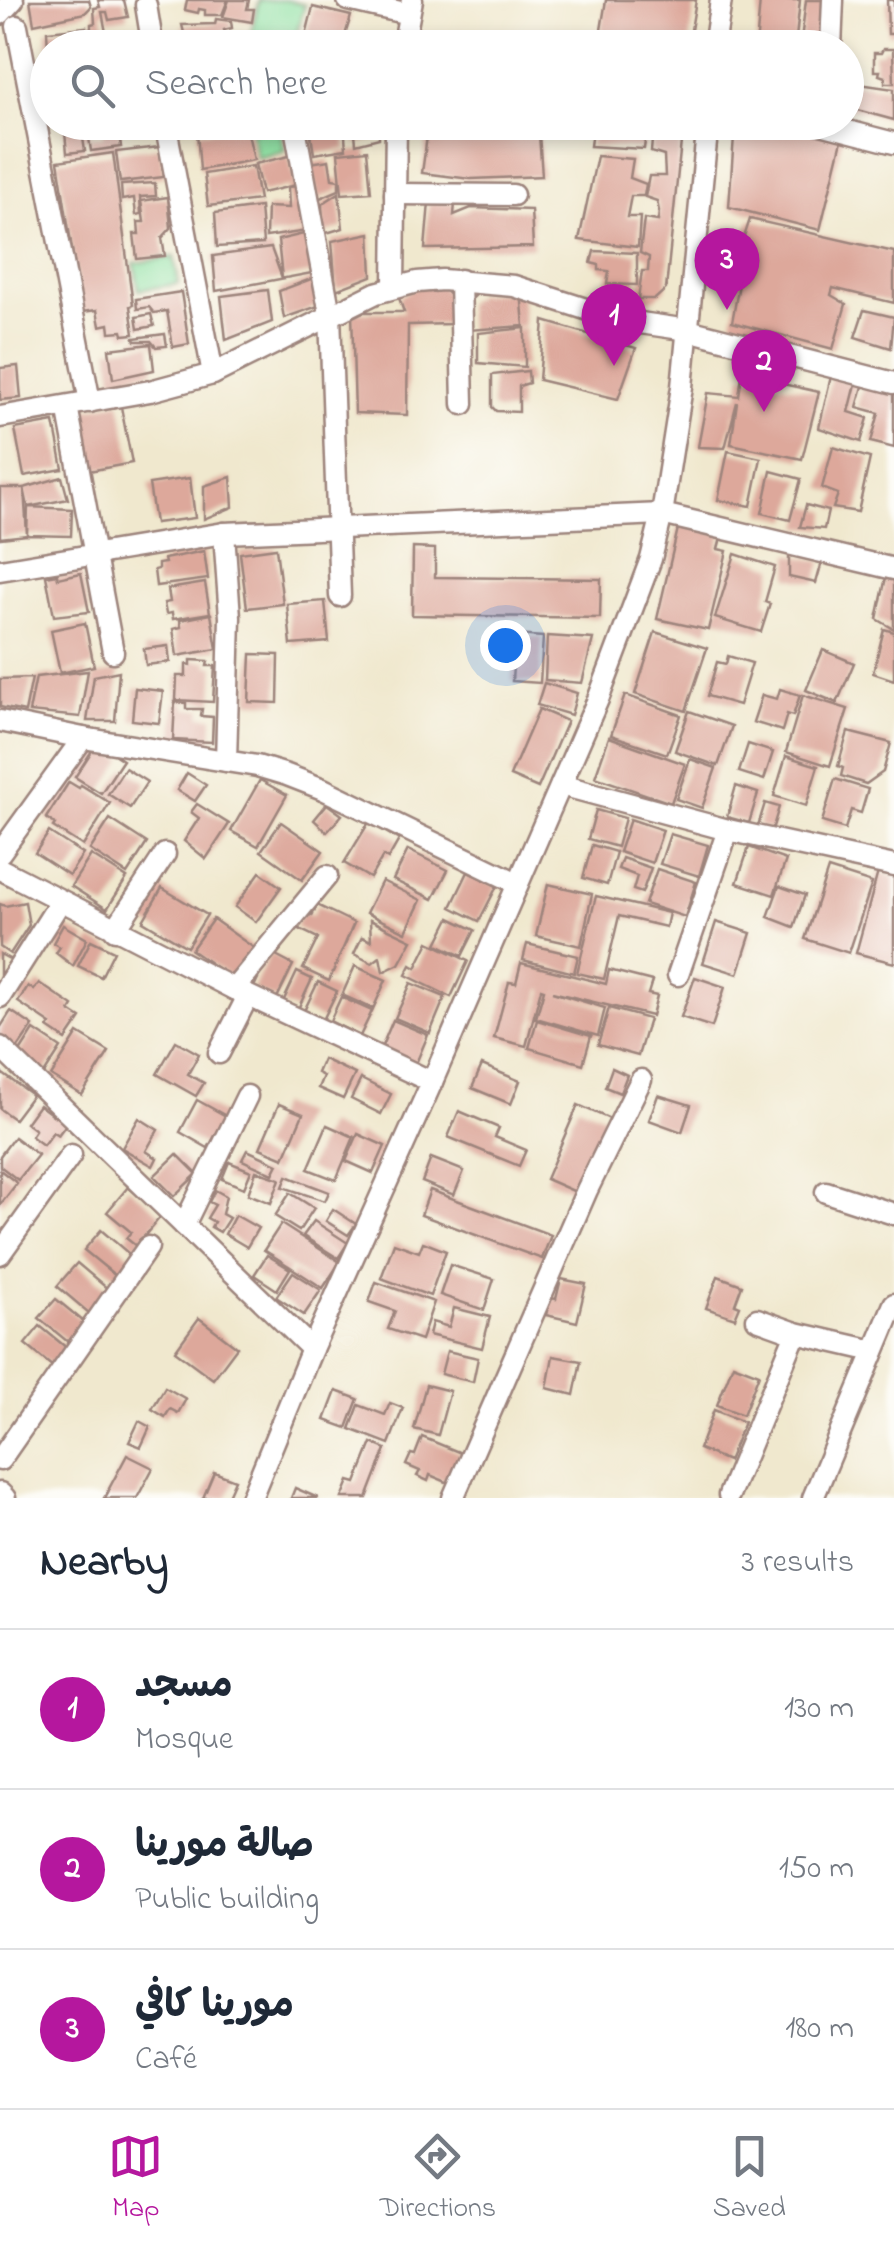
<!DOCTYPE html>
<html lang="en">
<head>
<meta charset="utf-8">
<style>
  :root { --surface:#fff; --page:#f6f6f7; --text:#1f2937; --muted:#747a83; --line:#e0e1e3; --accent:#b5179e }
  body { margin:0; font-family:"Indie Flower","Playpen Sans Arabic",sans-serif; background:var(--page); color:var(--text) }
  .you { position:absolute; left:505px; top:645px; width:35px; height:35px; margin:-25px; border:8px solid #fff; border-radius:50%; background:#1a73e8; box-shadow:0 0 0 15px #1a73e833 }
  .badge { display:grid; place-items:center; width:65px; height:65px; border-radius:50%; background:var(--accent); color:#fff; font-size:32px; font-weight:700 }
  .pin { position:absolute; translate:-50% -82px; filter:drop-shadow(0 2px 5px #0008) }
  .pin::after { content:''; position:absolute; top:52px; width:35px; height:30px; background:inherit; clip-path:polygon(0 0,100% 0,50% 100%) }
  .list { margin:0; padding:0; list-style:none }
  h2 { display:flex; justify-content:space-between; align-items:center; height:130px; margin:0; padding:0 40px; font-size:42px }
  h2 small { font-size:32px; font-weight:400; color:var(--muted) }
  .list li { display:grid; grid-template-columns:65px 1fr auto; gap:30px; align-items:center; box-sizing:border-box; height:160px; padding:0 40px; border-top:2px solid var(--line) }
  .list b { display:block; font-size:38px; white-space:nowrap }
  .list p { margin:0; font-size:32px; white-space:nowrap; color:var(--muted) }
  .list em { font-size:32px; font-style:normal; color:var(--muted) }
  .icon { flex:none; width:55px; height:55px; fill:none; stroke:currentColor; stroke-width:2; stroke-linecap:round; stroke-linejoin:round }
  .map { position:relative; flex:none; width:894px; height:1498px; overflow:hidden }
  .search { position:absolute; background:var(--surface); box-shadow:0 5px 15px #0003; left:30px; right:30px; top:30px; height:110px; display:flex; align-items:center; gap:25px; box-sizing:border-box; padding:0 35px; border-radius:55px; color:var(--muted); font-size:38px }
  .sheet { height:610px; background:var(--surface) }
  nav { display:flex; justify-content:space-around; align-items:center; box-sizing:border-box; height:140px; border-top:2px solid var(--line); background:var(--surface); font-size:28px; color:var(--muted) }
  nav a { display:grid; justify-items:center; gap:5px }
  nav .on { color:var(--accent) }
  .map>svg:first-child { display:block }
</style>
</head>
<body>
<div class="map">
<svg width="894" height="1498" viewBox="0 0 894 1498">
  <rect width="100%" height="100%" fill="#fdfcf7"/>
  <filter id="ink" filterUnits="userSpaceOnUse"><feTurbulence type="fractalNoise" baseFrequency=".01" numOctaves="2"/><feDisplacementMap in="SourceGraphic" scale="20" xChannelSelector="R" yChannelSelector="G"/><feConvolveMatrix kernelMatrix="1 2 1 2 8 2 1 2 1" color-interpolation-filters="sRGB"/></filter>
  <filter id="wash" filterUnits="userSpaceOnUse"><feTurbulence type="fractalNoise" baseFrequency=".0048" numOctaves="4" result="noise"/><feDisplacementMap in="SourceGraphic" scale="40" xChannelSelector="R" yChannelSelector="G"/><feGaussianBlur stdDeviation="2.25" result="paint"/><feColorMatrix in="noise" values="0 0 0 0 0 0 0 0 0 0 0 0 0 0 0 0 0 1.4 0 .05"/><feComposite in="paint" operator="in"/></filter>
  <g filter="url(#wash)">
    <rect width="100%" height="100%" fill="#f0e8ce"/>
    <g fill="#8ce0a1" stroke="#6b8066" stroke-width="2.5">
      <polygon points="259,0 286,0 305,5 294,43 251,32"/>
      <polygon points="279,126 285,151 257,158 251,132"/>
      <polygon points="174,257 179,284 139,290 134,263"/>
    </g>
    <g id="blocks">
      <g fill="#dda89b">
        <polygon points="30,0 89,0 91,7 85,13 34,24"/>
        <polygon points="98,0 124,0 128,17 109,20 107,12 102,12 109,48 48,48 47,31 86,27 86,30 91,29 91,24 95,23 94,8 100,7"/>
        <polygon points="187,0 228,0 222,15 205,15 205,10 199,9 198,13 185,10"/>
        <polygon points="229,0 249,0 247,9 254,9 252,22 223,17"/>
        <polygon points="606,0 696,0 688,48 598,48"/>
        <polygon points="760,0 800,0 795,48 756,48"/>
        <polygon points="806,0 831,0 826,48 800,48"/>
        <polygon points="887,0 894,0 894,34 888,34"/>
        <polygon points="313,7 351,16 341,48 304,43"/>
        <polygon points="216,19 231,21 232,28 224,30 226,39 237,39 238,48 188,48 182,25 215,24"/>
        <polygon points="883,49 893,49 894,83 885,83 885,77 879,75 880,71 874,71 874,53 881,53"/>
        <polygon points="846,82 894,89 894,120 846,107"/>
        <polygon points="64,122 89,122 91,137 83,138 85,151 67,153"/>
        <polygon points="103,122 118,122 121,147 91,151 89,138 104,136"/>
        <polygon points="309,122 344,122 346,149 314,154"/>
        <polygon points="354,122 379,122 379,138 356,144"/>
        <polygon points="593,122 647,125 644,149 590,146"/>
        <polygon points="668,122 683,122 666,289 655,299 638,299 642,271 648,271 649,257 640,253 644,219 658,221 659,211 657,201 645,197 649,176 665,176 664,156 651,152 653,128 667,128"/>
        <polygon points="735,122 794,122 843,136 820,230 729,207"/>
        <polygon points="247,129 254,160 200,170 197,132"/>
        <polygon points="428,129 539,134 542,176 471,179 422,173"/>
        <polygon points="160,147 164,177 120,182 116,152"/>
        <polygon points="367,150 371,192 342,194 338,153"/>
        <polygon points="113,153 133,305 130,306 134,334 123,335 122,331 110,332 109,324 100,326 97,310 82,312 58,161"/>
        <polygon points="289,156 296,185 262,193 255,164"/>
        <polygon points="597,156 633,159 630,178 646,184 644,196 631,196 627,217 640,217 638,247 579,240"/>
        <polygon points="329,160 332,179 339,180 339,190 318,199 310,163"/>
        <polygon points="253,166 259,200 208,206 204,174"/>
        <polygon points="155,183 156,196 140,197 141,214 136,215 134,198 122,200 121,185"/>
        <polygon points="300,186 307,231 266,237 267,207 289,208 288,187"/>
        <polygon points="339,193 343,228 323,234 322,204"/>
        <polygon points="168,197 171,228 162,238 165,256 137,259 134,234 139,234 138,222 144,222 141,201"/>
        <polygon points="429,202 455,203 454,215 471,208 531,210 533,247 425,249"/>
        <polygon points="260,207 263,244 217,247 215,213"/>
        <polygon points="750,219 894,252 894,303 833,288 831,295 846,304 833,349 732,322 742,268 734,268"/>
        <polygon points="308,233 317,272 216,291 213,256 271,248 282,278 278,240"/>
        <polygon points="370,233 372,276 336,290 332,241"/>
        <polygon points="594,251 637,253 637,285 607,284 609,271 599,270 599,265 591,263"/>
        <polygon points="319,276 324,304 284,318 279,291"/>
        <polygon points="439,284 453,299 452,324 408,325 407,415 355,413 352,312 404,312 399,298 418,285"/>
        <polygon points="268,290 272,322 226,340 221,296"/>
        <polygon points="521,291 524,326 468,330 466,304 477,294"/>
        <polygon points="181,292 189,344 173,347 167,311 154,313 149,307 137,309 136,299"/>
        <polygon points="864,310 894,317 891,348 855,337"/>
        <polygon points="151,314 154,326 138,329 136,317"/>
        <polygon points="544,321 636,348 618,399 539,380"/>
        <polygon points="525,328 525,367 478,363 478,333"/>
        <polygon points="165,334 167,346 156,347 151,341 135,341 134,338"/>
        <polygon points="151,344 154,370 113,379 109,349"/>
        <polygon points="18,366 21,398 0,400 0,368"/>
        <polygon points="528,371 529,383 519,386 519,412 496,411 492,407 492,375"/>
        <polygon points="742,375 819,392 802,459 731,444 737,402 725,448 698,447 708,393 739,396"/>
        <polygon points="831,376 856,384 849,412 868,418 861,442 819,428"/>
        <polygon points="864,383 894,391 894,448 871,442 879,413 857,407"/>
        <polygon points="120,402 132,463 89,471 78,411"/>
        <polygon points="54,422 63,469 24,476 15,429"/>
        <polygon points="833,447 870,458 858,512 833,508 838,494 822,488"/>
        <polygon points="728,451 761,458 751,506 718,500"/>
        <polygon points="771,471 801,479 790,520 762,513"/>
        <polygon points="62,477 68,499 28,507 24,488"/>
        <polygon points="231,477 233,507 204,519 204,486"/>
        <polygon points="190,478 195,518 155,523 149,484"/>
        <polygon points="0,488 24,488 27,535 28,507 72,509 71,536 27,535 0,538"/>
        <polygon points="806,505 828,511 824,529 800,527"/>
        <polygon points="679,524 722,534 718,549 727,551 708,630 657,619"/>
        <polygon points="276,548 283,604 247,608 240,553"/>
        <polygon points="413,548 435,549 435,577 601,579 600,618 412,615"/>
        <polygon points="204,551 208,579 156,586 154,570 158,569 158,564 165,563 164,559"/>
        <polygon points="735,554 775,567 765,602 770,604 761,632 715,618"/>
        <polygon points="789,554 822,562 816,583 789,577"/>
        <polygon points="81,573 89,612 54,616 46,576 57,574 58,578"/>
        <polygon points="886,577 894,577 894,629 877,619"/>
        <polygon points="205,583 210,613 173,619 172,613 166,614 164,603 170,602 168,589"/>
        <polygon points="325,601 329,642 291,645 287,604"/>
        <polygon points="211,614 217,649 177,656 173,629 181,627 180,620"/>
        <polygon points="85,623 94,666 60,673 51,630"/>
        <polygon points="884,629 894,632 894,680 873,673"/>
        <polygon points="655,632 707,648 686,711 635,694"/>
        <polygon points="515,635 543,637 540,683 512,681"/>
        <polygon points="547,636 593,639 582,683 545,680"/>
        <polygon points="168,646 170,662 146,665 144,649"/>
        <polygon points="823,650 854,663 837,703 806,690"/>
        <polygon points="251,654 279,655 278,703 249,702"/>
        <polygon points="728,656 752,663 739,705 707,696 717,662 726,664"/>
        <polygon points="191,660 208,661 207,666 215,666 213,702 176,700 177,676 186,676 186,664 191,665"/>
        <polygon points="88,671 80,717 29,712 36,677"/>
        <polygon points="119,671 115,721 87,721 94,676"/>
        <polygon points="32,678 25,712 0,707 0,679"/>
        <polygon points="544,683 577,693 571,715 537,705"/>
        <polygon points="135,688 163,691 159,723 132,720"/>
        <polygon points="780,689 800,695 793,716 787,714 782,731 753,722 762,695 777,699"/>
        <polygon points="625,695 681,715 667,754 611,735"/>
        <polygon points="803,695 848,709 830,766 786,752"/>
        <polygon points="175,702 186,703 186,709 202,709 201,716 213,717 212,742 173,740"/>
        <polygon points="539,709 567,721 538,788 510,776"/>
        <polygon points="689,711 732,726 718,766 675,751"/>
        <polygon points="848,732 891,743 883,772 866,784 841,776 843,768 838,766"/>
        <polygon points="609,737 685,764 671,803 595,777"/>
        <polygon points="97,743 123,760 101,793 75,777"/>
        <polygon points="748,744 773,752 764,780 739,772"/>
        <polygon points="786,756 818,766 806,806 774,796"/>
        <polygon points="690,759 716,768 702,808 676,799"/>
        <polygon points="125,768 147,782 130,808 108,794"/>
        <polygon points="187,773 206,785 195,801 177,790"/>
        <polygon points="835,779 868,789 861,813 851,810 845,829 822,822"/>
        <polygon points="260,780 287,795 258,846 231,831"/>
        <polygon points="69,782 79,788 81,785 110,803 83,846 53,827 55,824 46,818"/>
        <polygon points="736,786 758,793 749,823 727,817"/>
        <polygon points="765,803 779,807 772,830 758,826"/>
        <polygon points="197,804 229,824 206,859 184,841 199,818 191,812"/>
        <polygon points="327,804 342,815 327,832 314,820"/>
        <polygon points="596,810 625,818 617,847 588,839"/>
        <polygon points="110,819 147,843 127,874 90,850"/>
        <polygon points="630,819 663,830 652,863 619,852"/>
        <polygon points="281,822 323,851 302,880 261,851"/>
        <polygon points="369,822 399,840 388,859 383,856 370,878 344,863"/>
        <polygon points="49,832 83,854 69,875 35,853"/>
        <polygon points="670,834 708,845 699,876 660,864"/>
        <polygon points="592,845 616,852 607,885 583,878"/>
        <polygon points="749,847 786,860 774,895 737,883"/>
        <polygon points="408,850 448,870 433,899 393,880"/>
        <polygon points="91,855 127,878 107,909 71,886"/>
        <polygon points="622,858 651,868 642,893 633,890 637,876 618,869"/>
        <polygon points="657,869 696,882 685,917 645,904"/>
        <polygon points="828,869 872,883 849,953 805,939"/>
        <polygon points="260,872 281,887 256,922 235,907"/>
        <polygon points="468,872 497,886 479,921 451,907"/>
        <polygon points="878,872 894,877 894,963 856,953"/>
        <polygon points="382,881 421,900 406,932 366,913"/>
        <polygon points="548,884 592,894 581,946 536,936"/>
        <polygon points="779,886 805,895 794,927 768,917"/>
        <polygon points="162,888 207,915 187,947 143,921"/>
        <polygon points="596,896 669,913 666,927 619,916 604,979 577,973"/>
        <polygon points="25,902 29,925 10,954 0,947 0,904 5,906"/>
        <polygon points="317,905 354,923 329,981 303,969 318,938 295,927 302,912 312,916"/>
        <polygon points="450,918 475,930 462,956 437,944"/>
        <polygon points="213,919 254,948 232,978 191,950"/>
        <polygon points="370,920 412,940 399,964 383,972 380,957 372,963 354,954 362,937 371,941"/>
        <polygon points="716,922 751,933 738,974 703,963"/>
        <polygon points="63,925 87,939 73,966 56,953 60,947 53,943"/>
        <polygon points="91,940 114,951 101,977 78,966"/>
        <polygon points="429,942 468,961 451,997 406,975 411,965 416,968"/>
        <polygon points="527,944 578,956 574,973 523,960"/>
        <polygon points="270,953 293,965 276,1000 253,989"/>
        <polygon points="0,954 11,960 0,975"/>
        <polygon points="521,963 606,984 609,970 652,981 648,994 657,996 652,1016 552,992 605,1008 598,1036 536,1018 544,990 541,989 526,1046 494,1038 509,982 516,983"/>
        <polygon points="355,966 386,980 373,1009 342,995"/>
        <polygon points="297,972 312,979 297,1011 282,1004"/>
        <polygon points="695,977 725,987 712,1027 681,1017"/>
        <polygon points="318,982 337,991 323,1020 304,1011"/>
        <polygon points="39,983 73,1006 70,1011 81,1018 66,1040 48,1028 51,1024 18,1002 28,986 34,990"/>
        <polygon points="411,983 445,997 430,1033 395,1018"/>
        <polygon points="341,997 372,1011 360,1036 330,1021"/>
        <polygon points="609,1008 649,1019 638,1056 598,1045"/>
        <polygon points="11,1011 33,1026 15,1052 0,1041 0,1028"/>
        <polygon points="393,1020 428,1035 414,1068 379,1053"/>
        <polygon points="537,1020 591,1036 583,1064 529,1048"/>
        <polygon points="34,1030 61,1048 43,1076 16,1058"/>
        <polygon points="78,1033 109,1052 82,1095 51,1076"/>
        <polygon points="176,1041 199,1054 188,1074 204,1083 196,1096 157,1074"/>
        <polygon points="323,1059 355,1074 343,1099 318,1088 323,1076 317,1073"/>
        <polygon points="482,1065 520,1081 511,1104 472,1088"/>
        <polygon points="612,1068 627,1075 620,1093 605,1087"/>
        <polygon points="3,1074 32,1095 14,1119 0,1109 0,1078"/>
        <polygon points="361,1079 391,1094 381,1114 351,1099"/>
        <polygon points="658,1095 691,1105 682,1132 649,1120"/>
        <polygon points="197,1100 226,1116 208,1148 180,1132"/>
        <polygon points="279,1104 303,1114 284,1158 260,1148"/>
        <polygon points="39,1105 54,1116 58,1111 70,1119 58,1135 53,1132 43,1145 31,1136 35,1130 26,1123"/>
        <polygon points="578,1105 610,1119 578,1193 546,1179"/>
        <polygon points="459,1111 499,1128 495,1137 526,1150 519,1166 448,1137"/>
        <polygon points="139,1118 158,1130 146,1151 157,1158 153,1166 122,1148"/>
        <polygon points="327,1125 354,1137 336,1180 308,1169"/>
        <polygon points="358,1134 385,1146 373,1173 346,1161"/>
        <polygon points="14,1137 38,1155 18,1180 0,1166 0,1156"/>
        <polygon points="247,1150 278,1164 273,1174 242,1160"/>
        <polygon points="177,1154 197,1174 174,1196 154,1176"/>
        <polygon points="431,1158 464,1171 454,1195 422,1182"/>
        <polygon points="229,1162 251,1171 244,1188 222,1179"/>
        <polygon points="0,1170 17,1183 0,1205"/>
        <polygon points="256,1171 280,1179 271,1203 248,1194"/>
        <polygon points="287,1176 329,1192 325,1201 283,1187"/>
        <polygon points="128,1187 162,1215 136,1246 126,1238 131,1232 107,1212"/>
        <polygon points="215,1190 226,1196 222,1214 229,1218 220,1232 211,1227 214,1222 207,1218 215,1205 209,1202"/>
        <polygon points="430,1190 551,1235 542,1259 421,1215"/>
        <polygon points="290,1193 314,1208 299,1231 275,1216"/>
        <polygon points="333,1209 356,1224 348,1235 326,1221"/>
        <polygon points="235,1215 258,1228 247,1247 225,1234"/>
        <polygon points="314,1221 348,1243 338,1258 303,1236"/>
        <polygon points="281,1224 340,1262 323,1288 264,1250"/>
        <polygon points="101,1230 134,1258 117,1277 84,1250"/>
        <polygon points="423,1242 446,1251 430,1296 381,1278 394,1243 419,1252"/>
        <polygon points="267,1255 290,1269 277,1290 254,1275"/>
        <polygon points="77,1263 109,1290 89,1313 57,1286"/>
        <polygon points="450,1265 494,1279 484,1310 440,1295"/>
        <polygon points="293,1272 321,1290 304,1315 276,1297"/>
        <polygon points="718,1276 742,1285 735,1304 740,1306 735,1318 706,1308"/>
        <polygon points="561,1279 586,1284 577,1322 546,1315 550,1298 556,1299"/>
        <polygon points="376,1282 434,1302 421,1340 388,1329 395,1311 369,1302"/>
        <polygon points="56,1299 84,1322 68,1342 39,1318"/>
        <polygon points="454,1308 490,1317 482,1348 429,1335 432,1322 449,1327"/>
        <polygon points="199,1318 237,1347 213,1379 175,1351"/>
        <polygon points="40,1326 68,1349 53,1367 25,1344"/>
        <polygon points="447,1351 478,1358 473,1382 441,1374"/>
        <polygon points="553,1356 581,1361 574,1395 547,1388"/>
        <polygon points="733,1364 759,1374 743,1415 717,1405"/>
        <polygon points="426,1385 450,1391 438,1435 414,1429"/>
        <polygon points="165,1387 186,1399 178,1413 170,1409 165,1417 152,1409"/>
        <polygon points="336,1391 358,1399 347,1428 325,1420"/>
        <polygon points="390,1403 403,1408 389,1444 350,1429 359,1405 385,1415"/>
        <polygon points="714,1410 744,1422 728,1461 699,1449"/>
        <polygon points="139,1421 150,1427 141,1447 129,1442"/>
        <polygon points="422,1437 461,1453 449,1483 430,1475 428,1481 417,1476 420,1471 406,1465 411,1454 415,1455"/>
        <polygon points="372,1443 386,1449 367,1498 342,1498 349,1481 356,1483"/>
        <polygon points="127,1455 153,1468 137,1498 104,1498"/>
        <polygon points="214,1472 235,1480 227,1498 203,1498"/>
        <polygon points="295,1488 318,1498 291,1498"/>
      </g>
    </g>
  </g>
  <g filter="url(#ink)">
    <use href="#blocks" fill-opacity="0" stroke="#9d847c" stroke-width="2.5"/>
    <g fill="none" stroke-linecap="round" stroke-linejoin="round">
      <g stroke="#9d847c" stroke-width="25">
        <g id="minor">
          <polyline points="348,0 409,14"/>
          <polyline points="146,5 153,48"/>
          <polyline points="0,14 13,0"/>
          <polyline points="17,26 90,402"/>
          <polyline points="403,48 412,0"/>
          <polyline points="714,48 721,0"/>
          <polyline points="831,48 833,0"/>
          <polyline points="165,122 213,374"/>
          <polyline points="294,122 330,314 340,596"/>
          <polyline points="813,122 894,143"/>
          <polyline points="395,194 513,195"/>
          <polyline points="460,280 463,404"/>
          <polyline points="394,286 396,122"/>
          <polyline points="67,406 113,652"/>
          <polyline points="0,417 150,391 213,374 376,293 417,282 442,280 514,286 620,320 688,330 894,383"/>
          <polyline points="224,533 230,617 226,761"/>
          <polyline points="0,570 224,533 662,514 894,569"/>
          <polyline points="0,721 83,738 257,766 287,775 323,789 517,883"/>
          <polyline points="561,785 728,830 894,866"/>
          <polyline points="0,853 83,738"/>
          <polyline points="0,869 234,989 432,1082"/>
          <polyline points="115,930 165,854"/>
          <polyline points="678,975 728,830"/>
          <polyline points="234,989 327,876"/>
          <polyline points="0,997 60,902"/>
          <polyline points="0,1047 312,1349"/>
          <polyline points="219,1053 248,996"/>
          <polyline points="826,1192 894,1214"/>
          <polyline points="184,1225 247,1096"/>
          <polyline points="0,1254 71,1155"/>
          <polyline points="757,1319 796,1333 874,1351"/>
          <polyline points="0,1460 148,1247"/>
          <polyline points="0,1493 5,1498"/>
          <polyline points="729,1495 796,1333"/>
          <polyline points="251,1498 312,1349 432,1082 599,697 651,559 662,514 682,387 708,122"/>
          <polyline points="453,1498 587,1190 641,1080"/>
          <polyline points="813,1498 894,1304"/>
        </g>
      </g>
      <use href="#minor" stroke="#fff" stroke-width="20"/>
    </g>
  </g>
</svg>
<div class="you"></div>
<div class="pin badge" style="left:614px;top:366px">1</div>
<div class="pin badge" style="left:764px;top:412px">2</div>
<div class="pin badge" style="left:727px;top:310px">3</div>
<div class="search"><svg class="icon" aria-label="search" viewBox="0 0 24 24"><circle cx="10" cy="10" r="6"/><path d="M15 15l6 6"/></svg>Search here</div>
</div>
<section class="sheet">
<h2>Nearby<small>3 results</small></h2>
<ul class="list">
<li><span class="badge">1</span><div><b>مسجد</b><p>Mosque</p></div><em>130 m</em></li>
<li><span class="badge">2</span><div><b>صالة مورينا</b><p>Public building</p></div><em>150 m</em></li>
<li><span class="badge">3</span><div><b>مورينا كافي</b><p>Café</p></div><em>180 m</em></li>
</ul>
</section>
<nav>
<a class="on"><svg class="icon" aria-label="map" viewBox="0 0 24 24"><path d="M3 6l6-2 6 2 6-2v14l-6 2-6-2-6 2zM9 4v14M15 6v14"/></svg>Map</a>
<a><svg class="icon" aria-label="directions" viewBox="0 0 24 24"><path d="M12 3l9 9-9 9-9-9zM9 14v-3h6M13 9l2 2-2 2"/></svg>Directions</a>
<a><svg class="icon" aria-label="saved" viewBox="0 0 24 24"><path d="M7 4h10v16l-5-4-5 4z"/></svg>Saved</a>
</nav>
</body>
</html>
